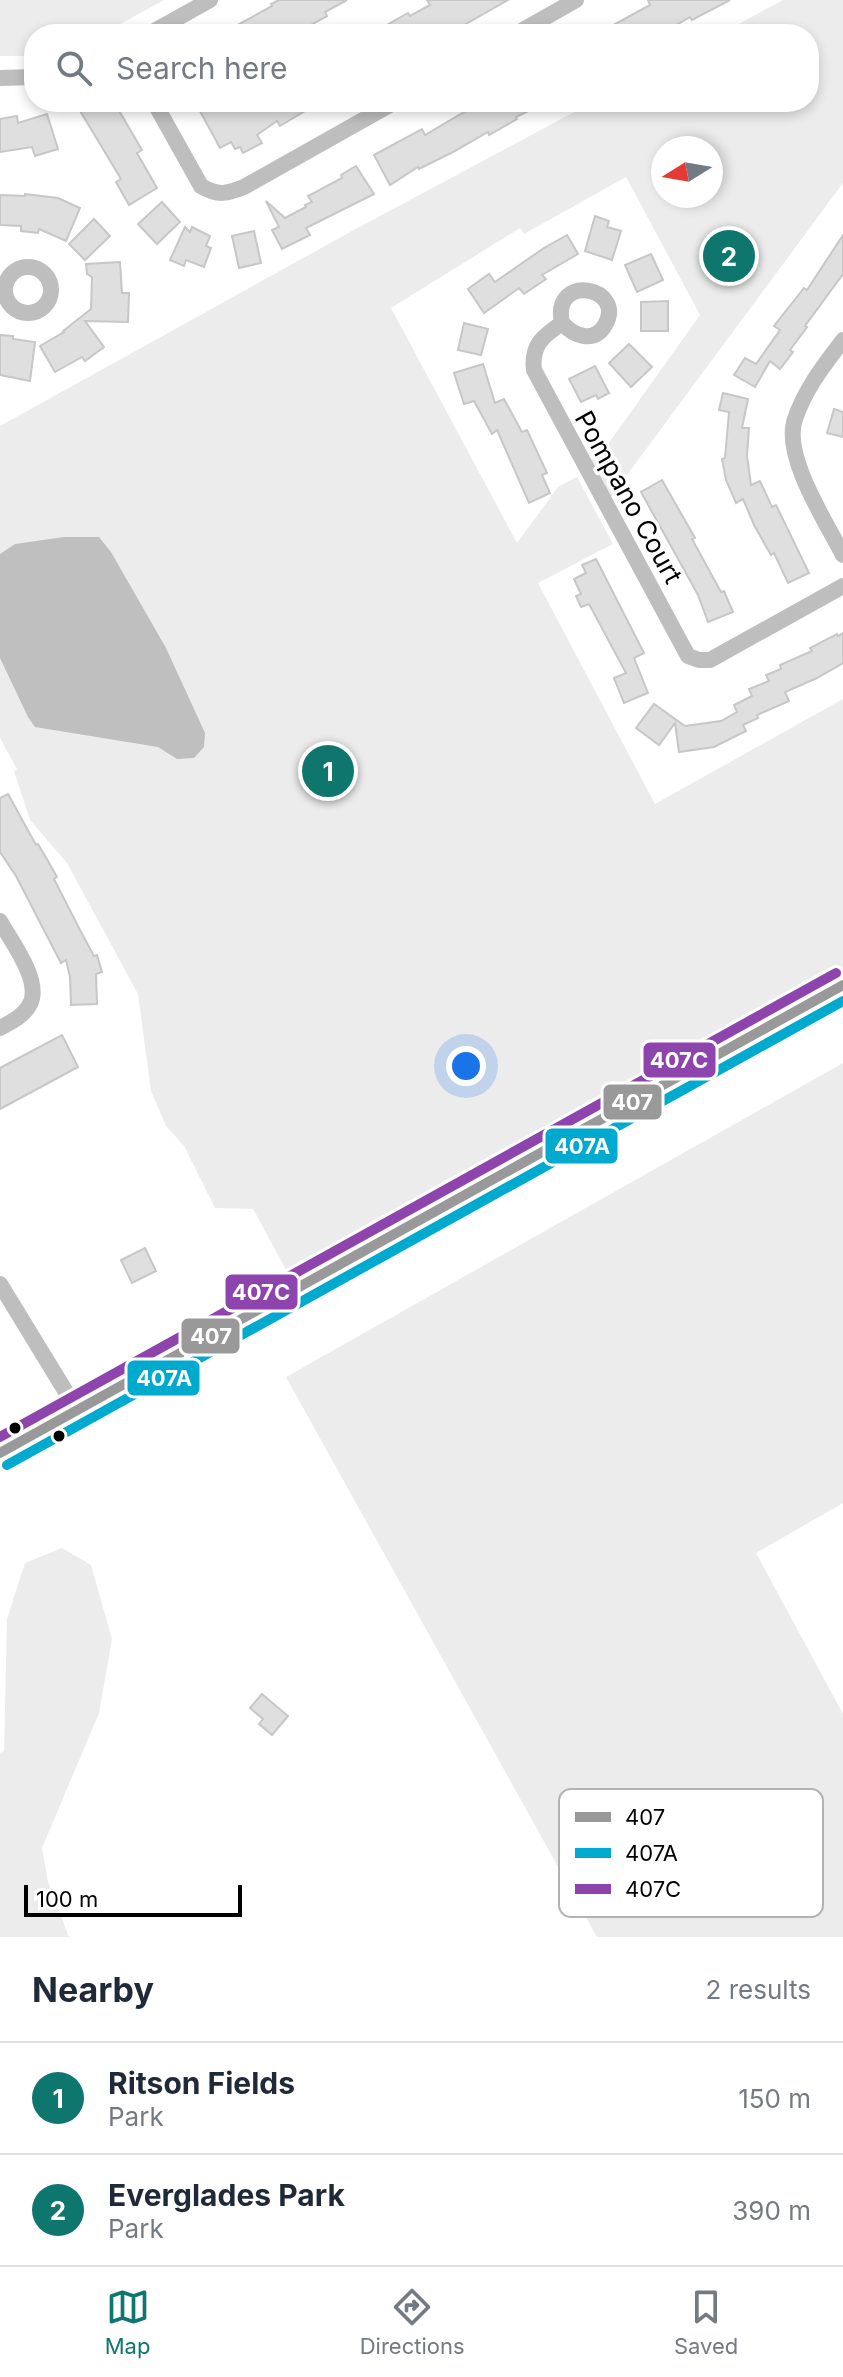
<!DOCTYPE html>
<html lang="en">
<head>
<meta charset="utf-8">
<style>
  :root { --surface:#fff; --page:#f2f2f3; --text:#1f2937; --muted:#747a83; --line:#e0e1e3; --accent:#0f766e }
  body { margin:0; font-family:Inter,sans-serif; background:var(--page); color:var(--text) }
  .compass { position:absolute; left:651px; top:136px; width:72px; height:72px; border-radius:50%; background:var(--surface); box-shadow:0 4px 12px #0003; rotate:259deg }
  .scale { position:absolute; left:24px; bottom:20px; width:218px; box-sizing:border-box; padding-left:8px; border:4px solid #000; border-top:0; font-size:22px; line-height:28px; white-space:nowrap; color:#000; -webkit-text-stroke:6px #fff; paint-order:stroke }
  .you { position:absolute; left:466px; top:1066px; width:28px; height:28px; margin:-20px; border:6px solid #fff; border-radius:50%; background:#1a73e8; box-shadow:0 0 0 12px #1a73e833 }
  .badge { display:grid; place-items:center; width:52px; height:52px; border-radius:50%; background:var(--accent); color:#fff; font-size:26px; font-weight:700 }
  .pin { position:absolute; translate:-50% -50%; border:4px solid #fff; box-shadow:0 2px 8px #0006 }
  .list { margin:0; padding:0; list-style:none }
  h2 { display:flex; justify-content:space-between; align-items:center; height:104px; margin:0; padding:0 32px; font-size:34px }
  h2 small { font-size:26px; font-weight:400; color:var(--muted) }
  .list li { display:grid; grid-template-columns:52px 1fr auto; gap:24px; align-items:center; box-sizing:border-box; height:112px; padding:0 32px; border-top:2px solid var(--line) }
  .list b { display:block; font-size:30px; white-space:nowrap }
  .list p { margin:0; font-size:26px; white-space:nowrap; color:var(--muted) }
  .list em { font-size:26px; font-style:normal; color:var(--muted) }
  .icon { flex:none; width:44px; height:44px; fill:none; stroke:currentColor; stroke-width:2; stroke-linecap:round; stroke-linejoin:round }
  .map { position:relative; flex:none; width:843px; height:1937px; overflow:hidden }
  .search { position:absolute; background:var(--surface); box-shadow:0 4px 12px #0003; left:24px; right:24px; top:24px; height:88px; display:flex; align-items:center; gap:20px; box-sizing:border-box; padding:0 28px; border-radius:32px; color:var(--muted); font-size:30px }
  .sheet { height:328px; background:var(--surface) }
  nav { display:flex; justify-content:space-around; align-items:center; box-sizing:border-box; height:112px; border-top:2px solid var(--line); background:var(--surface); font-size:22px; color:var(--muted) }
  nav a { display:grid; justify-items:center; gap:4px }
  nav .on { color:var(--accent) }
  .map>svg:first-child { display:block }
</style>
</head>
<body>
<div class="map">
<svg width="843" height="1937" viewBox="0 0 843 1937">
  <rect width="100%" height="100%" fill="#fff"/>
  <g fill="#ececec" fill-rule="evenodd">
    <polygon points="0,0 164,0 102,34 34,34 34,56 0,56"/>
    <path d="M783 0H843V183L610 498 590 460 601 454 700 315 626 177 524 234 520 228 391 308 517 543 558 487 577 477 613 544 538 583 655 804 843 699V985L704 1062 291 1279 253 1209 215 1208 184 1146 166 1126 151 1091 138 994 67 863 30 820 14 771 17 769 0 738V426L352 231 593 102H809V34H720ZM663 148H711V196H663Z"/>
    <polygon points="843,1063 843,1503 756,1553 843,1714 843,1937 597,1937 286,1377"/>
    <polygon points="62,1548 91,1565 112,1639 99,1713 42,1848 48,1882 69,1937 0,1937 0,1753 4,1751 7,1619 25,1563"/>
  </g>
  <polygon fill="#bfbfbf" points="64,537 99,537 111,552 166,648 205,733 204,747 194,758 177,759 158,747 35,727 28,717 0,658 0,554 15,544"/>
  <g fill="#dfdfdf" stroke="#c7c7c7" stroke-width="2">
    <polygon points="279,0 347,0 325,12 327,16 302,30 304,34 221,34 272,6 271,4"/>
    <polygon points="427,0 508,0 448,34 371,34 408,13 410,16 430,5"/>
    <polygon points="648,0 730,0 692,20 690,17 661,34 597,34 650,5"/>
    <polygon points="91,102 114,102 142,150 137,153 157,188 129,205 116,182 121,179 79,109"/>
    <polygon points="195,102 320,102 280,126 277,121 257,135 262,143 243,153 240,147 235,149 231,142 220,148"/>
    <polygon points="481,102 546,102 516,117 517,119 489,135 488,132 453,152 419,169 418,167 390,185 374,155 422,129 425,135"/>
    <polygon points="47,114 58,149 35,156 32,147 0,152 0,119 17,116 18,123"/>
    <polygon points="356,166 374,194 306,228 310,235 282,249 272,230 279,227 266,201 285,218 306,207 305,205 312,202 308,196 342,178 341,175"/>
    <polygon points="25,194 58,198 80,208 66,241 39,229 38,233 21,231 21,226 0,225 0,195 25,196"/>
    <polygon points="162,202 180,222 157,244 138,224"/>
    <polygon points="595,216 609,221 607,227 621,231 612,260 585,251"/>
    <polygon points="94,219 110,236 85,260 69,244"/>
    <polygon points="185,227 190,232 192,227 210,236 206,246 211,248 204,267 186,260 184,266 170,260"/>
    <polygon points="254,231 261,263 239,268 232,236"/>
    <polygon points="567,235 578,254 542,275 546,279 524,294 519,288 484,313 468,289 489,274 495,282 544,248"/>
    <polygon points="843,235 843,274 805,326 807,327 790,350 793,352 780,369 770,361 755,387 734,375 745,358 756,364 780,330 774,326 804,288 807,290"/>
    <polygon points="651,254 663,280 637,292 625,265"/>
    <polygon points="120,262 122,293 129,293 128,322 85,321 104,347 85,361 82,357 55,372 40,346 64,332 63,331 91,309 92,277 87,274 86,264"/>
    <polygon points="668,301 668,331 641,331 641,302"/>
    <polygon points="464,323 488,329 481,355 458,350"/>
    <polygon points="0,335 13,336 13,339 35,342 30,381 0,375"/>
    <polygon points="629,344 652,367 631,387 609,363"/>
    <polygon points="483,364 495,403 504,399 522,432 527,430 547,473 542,475 550,493 529,503 497,430 492,434 474,401 464,404 454,373"/>
    <polygon points="595,366 609,393 598,399 596,395 581,402 569,379"/>
    <polygon points="723,393 748,399 742,428 749,428 747,456 751,485 760,481 772,507 776,505 809,573 788,583 774,553 771,555 754,525 743,499 736,503 726,480 722,459 725,458 729,412 719,410"/>
    <polygon points="834,409 843,412 843,437 827,433"/>
    <polygon points="662,480 695,538 692,539 721,592 724,591 733,612 708,622 698,595 641,492"/>
    <polygon points="596,559 644,653 634,658 648,693 624,703 614,678 626,673 589,604 581,607 576,596 581,594 574,579 586,573 582,565"/>
    <polygon points="843,633 843,663 817,678 785,692 789,701 757,715 758,718 743,725 746,731 714,747 679,752 675,723 659,745 636,728 654,704 685,726 721,721 737,712 734,705 752,696 749,689 769,681 766,675 781,669 780,665 812,651 810,648 837,634 838,636"/>
    <polygon points="8,794 36,845 38,844 48,861 57,877 54,879 81,932 94,956 97,955 102,972 96,974 97,1004 71,1005 70,977 66,960 61,963 16,876 0,852 0,798"/>
    <polygon points="62,1035 78,1067 0,1109 0,1068"/>
    <polygon points="145,1248 156,1271 132,1283 121,1260"/>
    <polygon points="262,1694 288,1716 272,1735 259,1724 263,1719 250,1708"/>
  </g>
  <g fill="none" stroke-linecap="round" stroke-linejoin="round">
    <g stroke="#bebebe" stroke-width="16">
      <polyline points="149,34 210,0"/>
      <polyline points="516,34 576,0"/>
      <polyline points="0,78 34,77"/>
      <path d="M154 102 201 186C218 196 226 194 244 187L395 102"/>
      <circle cx="28" cy="290" r="23"/>
      <path d="M562 323C551 272 627 287 605 325 594 344 574 336 562 323 543 336 531 345 534 370L688 656 699 660H710L843 586"/>
      <path d="M843 340C824 365 805 389 795 419 782 455 826 522 843 555"/>
      <path d="M0 921C11 941 42 981 30 1004 24 1016 11 1022 0 1028"/>
      <polyline points="0,1284 77,1410"/>
    </g>
    <polyline stroke="#bebebe" stroke-width="20" points="0,1453 843,985"/>
    <g stroke="#fff" stroke-width="16">
      <polyline id="bus-1" points="0,1453 843,985"/>
    </g>
    <g stroke="#fff" stroke-width="16">
      <polyline id="bus-2" points="7,1465 843,1001"/>
    </g>
    <g stroke="#fff" stroke-width="16">
      <polyline id="bus-3" points="0,1437 836,973"/>
    </g>
    <use href="#bus-1" stroke="#999" stroke-width="10"/>
    <use href="#bus-2" stroke="#00a9ce" stroke-width="10"/>
    <use href="#bus-3" stroke="#8e44ad" stroke-width="10"/>
  </g>
  <g fill="#000" stroke="#fff" stroke-width="3">
    <circle cx="15" cy="1428" r="7"/>
    <circle cx="59" cy="1436" r="7"/>
  </g>
  <g text-anchor="middle" dominant-baseline="central" stroke-width="7" stroke-linejoin="round" paint-order="stroke">
    <g font-size="26" fill="#000" stroke="#fff">
      <text transform="translate(629 497) rotate(61)">Pompano Court</text>
    </g>
  </g>
  <rect x="559" y="1789" width="264" height="128" rx="12" fill="#fff" stroke="#b2b2b2" stroke-width="2"/>
  <rect x="575" y="1812" width="36" height="10" fill="#999"/>
  <rect x="575" y="1848" width="36" height="10" fill="#00a9ce"/>
  <rect x="575" y="1884" width="36" height="10" fill="#8e44ad"/>
  <g font-size="22" fill="#000">
    <text x="625" y="1825">407</text>
    <text x="625" y="1861">407A</text>
    <text x="625" y="1897">407C</text>
  </g>
  <g stroke="#fff" stroke-width="3">
    <rect x="642" y="1041" width="75" height="38" rx="8" fill="#8e44ad"/>
    <rect x="602" y="1083" width="61" height="38" rx="8" fill="#999"/>
    <rect x="544" y="1127" width="75" height="38" rx="8" fill="#00a9ce"/>
    <rect x="224" y="1273" width="75" height="38" rx="8" fill="#8e44ad"/>
    <rect x="180" y="1317" width="61" height="38" rx="8" fill="#999"/>
    <rect x="126" y="1359" width="75" height="38" rx="8" fill="#00a9ce"/>
  </g>
  <g font-size="22" text-anchor="middle" font-weight="bold" fill="#fff">
    <text x="679" y="1068">407C</text>
    <text x="632" y="1110">407</text>
    <text x="582" y="1154">407A</text>
    <text x="261" y="1300">407C</text>
    <text x="211" y="1344">407</text>
    <text x="164" y="1386">407A</text>
  </g>
</svg>
<svg class="compass" viewBox="-18 -18 36 36"><path d="M0-13l5 13h-10z" fill="#e53935"/><path d="M0 13l5-13h-10z" fill="#747a83"/></svg>
<div class="scale">100 m</div>
<div class="you"></div>
<div class="pin badge" style="left:328px;top:771px">1</div>
<div class="pin badge" style="left:729px;top:256px">2</div>
<div class="search"><svg class="icon" aria-label="search" viewBox="0 0 24 24"><circle cx="10" cy="10" r="6"/><path d="M15 15l6 6"/></svg>Search here</div>
</div>
<section class="sheet">
<h2>Nearby<small>2 results</small></h2>
<ul class="list">
<li><span class="badge">1</span><div><b>Ritson Fields</b><p>Park</p></div><em>150 m</em></li>
<li><span class="badge">2</span><div><b>Everglades Park</b><p>Park</p></div><em>390 m</em></li>
</ul>
</section>
<nav>
<a class="on"><svg class="icon" aria-label="map" viewBox="0 0 24 24"><path d="M3 6l6-2 6 2 6-2v14l-6 2-6-2-6 2zM9 4v14M15 6v14"/></svg>Map</a>
<a><svg class="icon" aria-label="directions" viewBox="0 0 24 24"><path d="M12 3l9 9-9 9-9-9zM9 14v-3h6M13 9l2 2-2 2"/></svg>Directions</a>
<a><svg class="icon" aria-label="saved" viewBox="0 0 24 24"><path d="M7 4h10v16l-5-4-5 4z"/></svg>Saved</a>
</nav>
</body>
</html>
